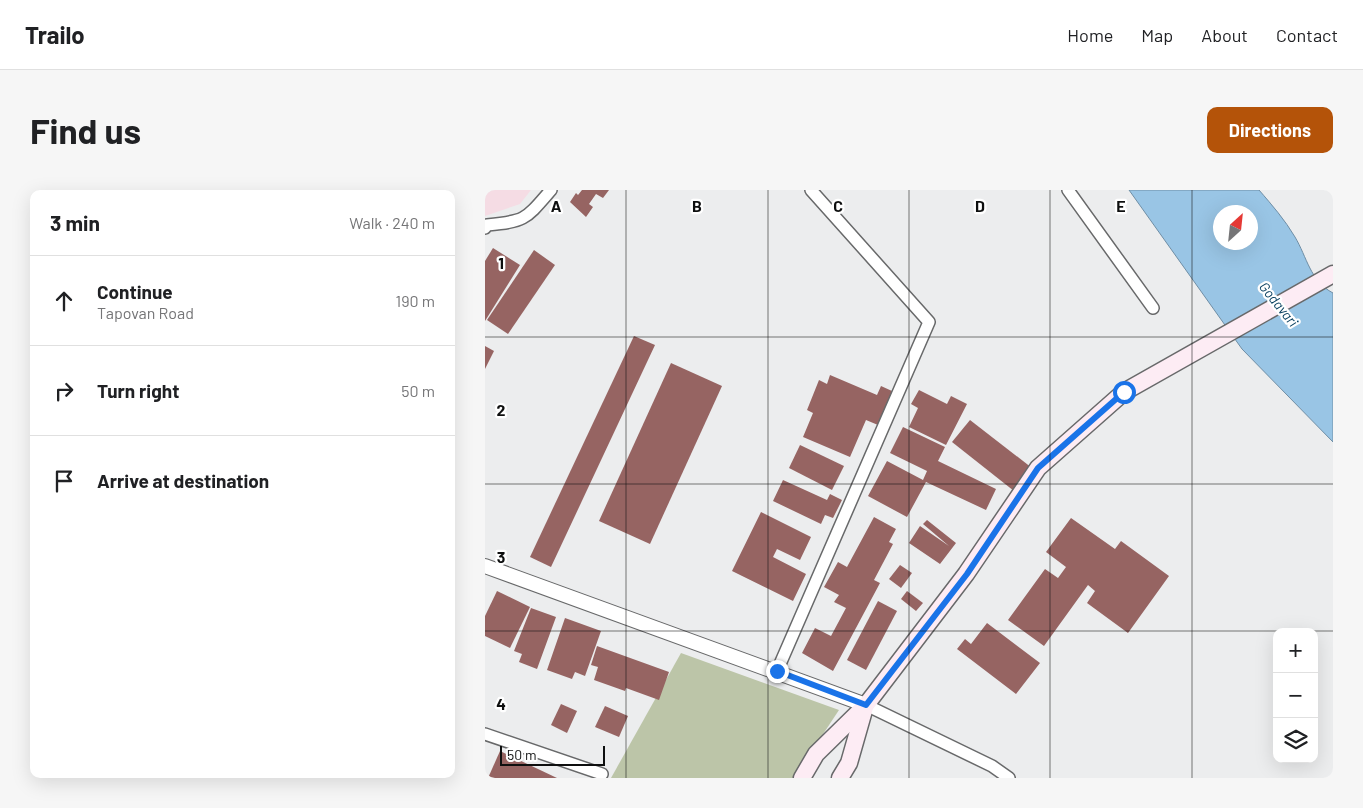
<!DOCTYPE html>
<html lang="en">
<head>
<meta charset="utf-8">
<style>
  :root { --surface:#fff; --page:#f6f6f6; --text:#202124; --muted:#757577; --line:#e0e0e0; --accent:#b45309 }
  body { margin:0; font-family:Barlow,sans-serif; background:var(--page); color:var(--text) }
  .controls { position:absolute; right:15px; bottom:15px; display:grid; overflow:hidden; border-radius:10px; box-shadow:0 5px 20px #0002 }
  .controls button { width:45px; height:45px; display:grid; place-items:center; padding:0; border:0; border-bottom:1px solid var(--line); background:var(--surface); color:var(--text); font:25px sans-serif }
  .compass { position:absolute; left:728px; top:15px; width:45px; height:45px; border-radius:50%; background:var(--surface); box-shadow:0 5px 20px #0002; rotate:27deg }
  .scale { position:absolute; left:15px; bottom:12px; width:105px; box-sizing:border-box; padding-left:5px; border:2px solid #0e0f0f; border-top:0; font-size:14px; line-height:18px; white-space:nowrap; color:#0e0f0f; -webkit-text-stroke:4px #fff; paint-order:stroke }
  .stop { position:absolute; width:15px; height:15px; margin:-11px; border:4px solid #1a73e8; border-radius:50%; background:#fff }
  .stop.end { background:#1a73e8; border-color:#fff; box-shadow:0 1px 5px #0008 }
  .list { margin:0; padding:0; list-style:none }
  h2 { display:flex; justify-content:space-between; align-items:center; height:65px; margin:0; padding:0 20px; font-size:21px }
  h2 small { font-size:16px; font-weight:400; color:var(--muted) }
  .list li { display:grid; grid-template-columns:32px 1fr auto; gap:15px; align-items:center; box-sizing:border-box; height:90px; padding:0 20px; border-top:1px solid var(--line) }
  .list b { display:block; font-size:19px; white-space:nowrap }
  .list p { margin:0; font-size:16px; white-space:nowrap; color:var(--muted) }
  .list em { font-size:16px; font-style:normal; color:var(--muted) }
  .icon { flex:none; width:28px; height:28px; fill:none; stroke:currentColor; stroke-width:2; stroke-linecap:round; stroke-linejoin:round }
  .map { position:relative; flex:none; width:848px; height:588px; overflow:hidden; border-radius:10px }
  header { display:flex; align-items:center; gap:30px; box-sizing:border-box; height:70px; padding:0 25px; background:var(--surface); border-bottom:1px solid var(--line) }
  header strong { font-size:24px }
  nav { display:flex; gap:28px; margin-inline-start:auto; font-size:18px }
  .intro { display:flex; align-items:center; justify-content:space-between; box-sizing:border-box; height:120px; padding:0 30px }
  h1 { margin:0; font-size:35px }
  .button { padding:12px 22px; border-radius:10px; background:var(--accent); color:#fff; font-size:18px; font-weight:700 }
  main { display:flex; gap:30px; padding:0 30px }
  aside { flex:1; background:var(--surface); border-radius:10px; box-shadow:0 5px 20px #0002 }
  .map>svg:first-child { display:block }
</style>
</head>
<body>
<header>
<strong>Trailo</strong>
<nav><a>Home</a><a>Map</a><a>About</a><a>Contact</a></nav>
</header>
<div class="intro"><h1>Find us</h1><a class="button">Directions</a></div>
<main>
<aside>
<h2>3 min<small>Walk · 240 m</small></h2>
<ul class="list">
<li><svg class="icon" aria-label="ahead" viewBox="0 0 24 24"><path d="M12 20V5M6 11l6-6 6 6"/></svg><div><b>Continue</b><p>Tapovan Road</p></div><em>190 m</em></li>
<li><svg class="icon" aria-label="right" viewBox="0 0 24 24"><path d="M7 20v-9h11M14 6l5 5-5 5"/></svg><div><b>Turn right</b></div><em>50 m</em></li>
<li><svg class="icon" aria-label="arrive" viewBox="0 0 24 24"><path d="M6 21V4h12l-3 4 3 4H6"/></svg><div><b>Arrive at destination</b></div></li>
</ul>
</aside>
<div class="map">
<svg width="848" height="588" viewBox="0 0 848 588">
  <rect width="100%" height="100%" fill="#ecedee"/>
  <polygon fill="#f5dce4" points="0,0 46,0 35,14 0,26"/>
  <polygon fill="#bcc5a8" points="196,463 354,520 309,588 126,588"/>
  <path fill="#99c5e5" stroke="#6f8ea5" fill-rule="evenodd" d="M644 0H774C787 15 800 30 810 47 822 67 825 91 848 103V252L757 159ZM736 22H766V52H736Z"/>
  <g fill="#966462">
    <polygon points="97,0 124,0 118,8 111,4 104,14 108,17 101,27 85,12 91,3 93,5"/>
    <polygon points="8,58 35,75 0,131 0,71"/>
    <polygon points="49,60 70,75 23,144 2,130"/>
    <polygon points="149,146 170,155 66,377 45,367"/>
    <polygon points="0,156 9,161 0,179"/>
    <polygon points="186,173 237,196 165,354 114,331"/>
    <polygon points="345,185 392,205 396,196 407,201 393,235 381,230 365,267 318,247 328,223 322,220 334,190 342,194"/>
    <polygon points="434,200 462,214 466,206 482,214 461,255 424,237 433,218 426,214"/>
    <polygon points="485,230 547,278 529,301 467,252"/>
    <polygon points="418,237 460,257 453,271 511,299 501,320 441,292 422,327 383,306 402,271 438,290 442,281 405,263"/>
    <polygon points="315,255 359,276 347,300 304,278"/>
    <polygon points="298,290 342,310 345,304 357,310 348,328 340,325 336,334 288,311"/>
    <polygon points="276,322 326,347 315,370 292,359 288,367 321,384 308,411 247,381"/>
    <polygon points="389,327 411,339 404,352 408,354 389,390 395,393 348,481 317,463 330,438 346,446 361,418 349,412 354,405 339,397 353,372 362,377"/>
    <polygon points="586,328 630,359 636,351 684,386 643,443 602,413 610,401 603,395 559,456 523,430 560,379 573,388 581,377 561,362"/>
    <polygon points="442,330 471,353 455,374 424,353 435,336 464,356 438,334"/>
    <polygon points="415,375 427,383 416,398 404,389"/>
    <polygon points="12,401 45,417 25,458 0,446 0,426"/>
    <polygon points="422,401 438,413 431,421 416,409"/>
    <polygon points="393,411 412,421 381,480 362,470"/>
    <polygon points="46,418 71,427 52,479 34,472 37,464 29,461"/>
    <polygon points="80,428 116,441 100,486 90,482 87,489 62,480"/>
    <polygon points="502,433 555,473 531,504 472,459 480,449 486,454"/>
    <polygon points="112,456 184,482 174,510 141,498 140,501 109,490 113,477 106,475"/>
    <polygon points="76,514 92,521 82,543 66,535"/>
    <polygon points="120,516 143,526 134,547 110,537"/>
    <polygon points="15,561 72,588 3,588"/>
  </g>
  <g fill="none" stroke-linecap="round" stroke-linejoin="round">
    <g stroke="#68696a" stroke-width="14">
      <g id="minor">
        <polyline points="583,0 668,118"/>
        <path d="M0 38 2 35C41 31 40 30 66 0"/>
        <polyline points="292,481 444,132 326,0"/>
        <polyline points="381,515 507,576 524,588"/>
        <polyline points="0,544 117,584"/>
      </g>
    </g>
    <g stroke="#68696a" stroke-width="16">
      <polyline id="tertiary" points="0,376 381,515"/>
    </g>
    <g stroke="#68696a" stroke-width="19">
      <g id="secondary">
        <polyline points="317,588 331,564 381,515 481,384 553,278 639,202 848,84"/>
        <polyline points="355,588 364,573 380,517"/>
      </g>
    </g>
    <use href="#minor" stroke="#fff" stroke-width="11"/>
    <use href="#tertiary" stroke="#fff" stroke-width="14"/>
    <use href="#secondary" stroke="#fdecf4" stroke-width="16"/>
  </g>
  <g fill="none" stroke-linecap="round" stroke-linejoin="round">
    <polyline stroke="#1a73e8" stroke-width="6" points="292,481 381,515 482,384 553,278 639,202"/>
  </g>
  <path fill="none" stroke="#0e0f0f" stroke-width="1" stroke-opacity="0.55" d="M141 0V588M283 0V588M424 0V588M565 0V588M707 0V588M0 147H848M0 294H848M0 441H848"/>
  <g text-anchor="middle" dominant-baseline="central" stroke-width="4.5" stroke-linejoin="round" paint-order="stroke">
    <g font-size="14" font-style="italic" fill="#094060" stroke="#fff">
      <text transform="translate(794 114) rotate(51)">Godavari</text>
    </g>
  </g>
  <g font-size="16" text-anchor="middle" font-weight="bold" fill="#0e0f0f" stroke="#fff" stroke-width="4.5" stroke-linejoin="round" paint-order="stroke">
    <text x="71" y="22">A</text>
    <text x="212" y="22">B</text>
    <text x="353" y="22">C</text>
    <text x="495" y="22">D</text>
    <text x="636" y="22">E</text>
    <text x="16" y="79">1</text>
    <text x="16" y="226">2</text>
    <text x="16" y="373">3</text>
    <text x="16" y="520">4</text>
  </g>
</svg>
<div class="controls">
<button>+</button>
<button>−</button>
<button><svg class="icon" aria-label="layers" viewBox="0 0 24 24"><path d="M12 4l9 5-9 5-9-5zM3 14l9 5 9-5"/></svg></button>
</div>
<svg class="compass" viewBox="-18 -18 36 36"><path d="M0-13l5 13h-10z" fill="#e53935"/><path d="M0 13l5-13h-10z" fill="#757577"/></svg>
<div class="scale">50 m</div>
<div class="stop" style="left:639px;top:202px"></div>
<div class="stop end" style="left:292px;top:481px"></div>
</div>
</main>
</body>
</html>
